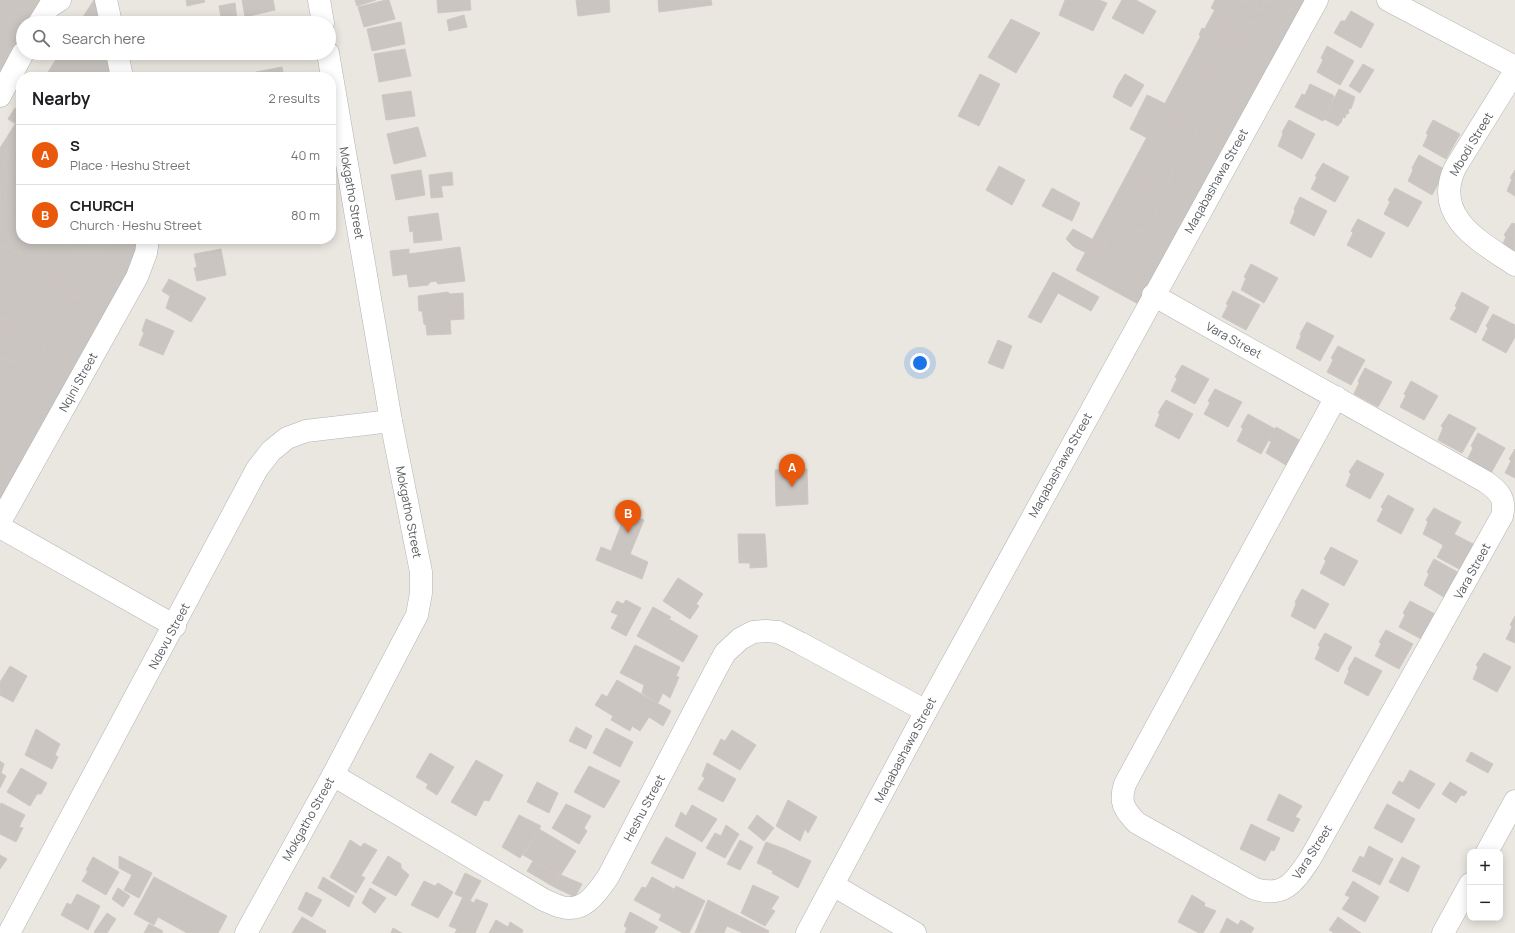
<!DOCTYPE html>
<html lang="en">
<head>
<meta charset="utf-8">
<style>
  :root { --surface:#fff; --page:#f6f6f6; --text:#202124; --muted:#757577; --line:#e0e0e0; --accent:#ea580c }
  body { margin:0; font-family:Manrope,sans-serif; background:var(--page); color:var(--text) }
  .controls { position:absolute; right:12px; bottom:12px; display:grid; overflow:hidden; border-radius:8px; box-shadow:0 2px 10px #0003 }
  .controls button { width:36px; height:36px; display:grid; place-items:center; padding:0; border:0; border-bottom:1px solid var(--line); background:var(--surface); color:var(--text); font:20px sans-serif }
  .you { position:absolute; left:920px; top:363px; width:14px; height:14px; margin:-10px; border:3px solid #fff; border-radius:50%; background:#1a73e8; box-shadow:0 0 0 6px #1a73e833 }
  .badge { display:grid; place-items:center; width:26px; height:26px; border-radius:50%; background:var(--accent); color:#fff; font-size:13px; font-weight:700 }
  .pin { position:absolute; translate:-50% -33px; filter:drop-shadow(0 1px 2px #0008) }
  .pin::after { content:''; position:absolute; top:21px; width:14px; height:12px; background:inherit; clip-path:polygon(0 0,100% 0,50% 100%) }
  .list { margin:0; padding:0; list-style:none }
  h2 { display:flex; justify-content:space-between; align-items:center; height:52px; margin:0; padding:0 16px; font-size:17px }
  h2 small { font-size:13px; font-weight:400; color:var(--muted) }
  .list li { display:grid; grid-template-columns:26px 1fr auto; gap:12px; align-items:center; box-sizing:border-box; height:60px; padding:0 16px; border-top:1px solid var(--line) }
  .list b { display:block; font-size:15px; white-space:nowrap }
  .list p { margin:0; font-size:13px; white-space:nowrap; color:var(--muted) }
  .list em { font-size:13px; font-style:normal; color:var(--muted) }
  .icon { flex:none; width:22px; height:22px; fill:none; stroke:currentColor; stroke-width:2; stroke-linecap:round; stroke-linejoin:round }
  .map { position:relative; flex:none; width:1515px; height:933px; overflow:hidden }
  .search { position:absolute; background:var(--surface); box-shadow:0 2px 10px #0003; left:16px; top:16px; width:320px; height:44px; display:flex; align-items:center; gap:10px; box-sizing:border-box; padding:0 14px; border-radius:22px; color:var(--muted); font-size:15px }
  .panel { position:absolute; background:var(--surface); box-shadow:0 2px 10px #0003; left:16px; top:72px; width:320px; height:172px; border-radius:16px }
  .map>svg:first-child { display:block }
</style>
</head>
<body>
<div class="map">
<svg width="1515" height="933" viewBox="0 0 1515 933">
  <rect width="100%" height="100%" fill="#eae7e0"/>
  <g fill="#cac5c1" stroke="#cec8bf">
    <polygon points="0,0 47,0 34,23 23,23 23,43 0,84"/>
    <polygon points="94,0 106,0 109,23 79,23"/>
    <polygon points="186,0 204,0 205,2 187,6"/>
    <polygon points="242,0 273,0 275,10 245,17"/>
    <polygon points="355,0 376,0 357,6"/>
    <polygon points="386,0 389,0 395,19 364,27 358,7"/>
    <polygon points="437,0 470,0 471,10 438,13"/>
    <polygon points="576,0 609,0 610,12 578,16"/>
    <polygon points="658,0 711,0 712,5 659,12"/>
    <polygon points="1065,0 1099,0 1107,3 1093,31 1059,15"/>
    <polygon points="1122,0 1136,0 1156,11 1143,34 1112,18"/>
    <polygon points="1215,0 1235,0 1236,1 1230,13 1226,16 1211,8"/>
    <polygon points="1220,0 1309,0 1140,305 1076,270"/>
    <polygon points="1243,0 1266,0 1261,10"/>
    <polygon points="1266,0 1296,0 1284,20 1262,8"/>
    <polygon points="235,3 237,20 222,23 219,6"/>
    <polygon points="1351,11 1374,24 1361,48 1334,33 1341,21 1345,21"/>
    <polygon points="1229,12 1253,24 1254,23 1257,24 1244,50 1217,36"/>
    <polygon points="464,15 467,27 449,31 447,20"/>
    <polygon points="1011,19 1040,33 1016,73 988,57"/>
    <polygon points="401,22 405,44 372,51 367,29"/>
    <polygon points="1202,28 1211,32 1208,39 1199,35"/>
    <polygon points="1213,46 1240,60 1232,74 1229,72 1223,83 1200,71"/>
    <polygon points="1327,46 1354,61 1340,85 1317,72 1323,60 1321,58"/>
    <polygon points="405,49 411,76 379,82 374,54"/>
    <polygon points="60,53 114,53 118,77 45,77"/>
    <polygon points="1363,64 1374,70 1360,93 1349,86"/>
    <polygon points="282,67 284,77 257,77 256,72"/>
    <polygon points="58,72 63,75 69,77 56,77"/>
    <polygon points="980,74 1000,84 979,126 958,116"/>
    <polygon points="1125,74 1144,85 1131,107 1113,97 1117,87"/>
    <polygon points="1194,79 1217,93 1210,104 1213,106 1204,117 1180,101"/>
    <polygon points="1310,84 1333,95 1334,97 1323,121 1295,107 1302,94 1305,95"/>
    <polygon points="1339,89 1355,97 1351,109 1350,108 1348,111 1349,112 1348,114 1346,114 1345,118 1343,117 1341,123 1340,123 1338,126 1324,119"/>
    <polygon points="411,91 415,116 386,120 382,95"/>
    <polygon points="1147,95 1168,105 1149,139 1130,129"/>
    <polygon points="15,108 21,111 21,127 8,119"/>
    <polygon points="21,115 21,239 144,239 0,522 0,148"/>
    <polygon points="1172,115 1198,130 1191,142 1188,141 1181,152 1159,138"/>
    <polygon points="1289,120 1315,134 1302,159 1278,146 1283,134 1282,132"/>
    <polygon points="1433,120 1460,134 1446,159 1423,146 1428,135 1426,133"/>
    <polygon points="418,127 426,156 394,164 387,134"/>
    <polygon points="19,143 21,144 21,177 3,166 9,154 12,155"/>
    <polygon points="1419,155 1446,170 1432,195 1408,181 1413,170 1412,168"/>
    <polygon points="1150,157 1174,169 1168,181 1171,183 1164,196 1137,182"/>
    <polygon points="1323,163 1349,177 1335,202 1311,189 1317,177 1315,176"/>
    <polygon points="999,166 1025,180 1012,205 986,190"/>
    <polygon points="421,170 425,195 396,200 391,175"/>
    <polygon points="1515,170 1515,196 1507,191 1512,179 1510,178"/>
    <polygon points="452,172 453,185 441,186 443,197 431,198 429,175"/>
    <polygon points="6,182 21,190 21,216 19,219 0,209 0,199 1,197 0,192"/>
    <polygon points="1052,188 1080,203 1072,221 1042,206"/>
    <polygon points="1395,188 1422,202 1408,227 1384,214 1390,202 1388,200"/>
    <polygon points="1131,196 1158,209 1151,223 1148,221 1143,232 1119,220"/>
    <polygon points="1300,197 1327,211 1314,236 1290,223 1295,211 1294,209"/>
    <polygon points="438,213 442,240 414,243 413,231 410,232 408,217"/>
    <polygon points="1358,219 1385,233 1371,258 1347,245 1353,233 1351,231"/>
    <polygon points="1512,223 1515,224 1515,256 1501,248 1506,237 1504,235"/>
    <polygon points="1073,229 1099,243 1091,255 1074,247 1066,239"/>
    <polygon points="1111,233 1138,247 1132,260 1128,259 1123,270 1099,258"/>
    <polygon points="49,239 62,239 59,245"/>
    <polygon points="67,239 83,239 100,248 96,258 64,244"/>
    <polygon points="83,239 109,239 104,250"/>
    <polygon points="177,239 203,239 178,244"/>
    <polygon points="14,240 24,245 19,255 10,250"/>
    <polygon points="0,245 26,258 17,276 0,267"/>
    <polygon points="460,247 465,281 438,284 436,281 430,282 428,285 409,287 407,274 393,276 390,251 409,249 409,254"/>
    <polygon points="221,249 226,275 197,281 194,268 197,267 194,254"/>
    <polygon points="44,254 54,260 48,271 38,265"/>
    <polygon points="64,262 87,274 81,284 85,287 78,299 52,286"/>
    <polygon points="1251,264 1278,278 1264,303 1241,290 1246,278 1244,277"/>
    <polygon points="1053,272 1099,297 1091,311 1058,293 1041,323 1028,317"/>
    <polygon points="169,279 206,298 191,322 166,308 170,296 162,291"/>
    <polygon points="1233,291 1260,305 1246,330 1222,317 1228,305 1226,304"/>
    <polygon points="448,292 450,294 463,293 464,319 450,320 451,334 427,335 426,325 424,324 422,311 419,311 418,296"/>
    <polygon points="1462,292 1489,307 1476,333 1450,319 1457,307 1455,306"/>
    <polygon points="45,300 55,306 54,308 70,317 62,329 59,327 54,338 30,325"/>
    <polygon points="1493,314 1515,325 1515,337 1506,353 1482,340 1488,328 1486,326"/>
    <polygon points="0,317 13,322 8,332 0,329"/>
    <polygon points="146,319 174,331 163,355 139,345 144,333 142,331"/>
    <polygon points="1307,322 1334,336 1320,361 1296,348 1301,336 1300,334"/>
    <polygon points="0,329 45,345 36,371 0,357"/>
    <polygon points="998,340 1012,346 1003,369 988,363"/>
    <polygon points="1338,346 1365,360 1351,385 1327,372 1333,360 1331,358"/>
    <polygon points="1182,365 1209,379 1195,404 1171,391 1177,379 1175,377"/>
    <polygon points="1365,368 1392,382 1378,407 1354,394 1359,383 1358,381"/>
    <polygon points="1,371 27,383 22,396 19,395 13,407 0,401 0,373"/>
    <polygon points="1411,381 1438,396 1424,420 1400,407 1406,395 1404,394"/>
    <polygon points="1215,389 1242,402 1228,427 1204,414 1210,403 1208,401"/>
    <polygon points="1166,400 1193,414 1179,439 1155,426 1160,414 1158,413"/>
    <polygon points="1248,414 1275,429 1261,454 1237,441 1243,429 1241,427"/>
    <polygon points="1449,414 1476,428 1462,453 1438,440 1443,428 1441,426"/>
    <polygon points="0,420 6,423 0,434"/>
    <polygon points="1276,427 1303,442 1289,467 1266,453 1271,442 1269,440"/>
    <polygon points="1478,433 1505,448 1491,473 1467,460 1473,448 1471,446"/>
    <polygon points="1515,449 1515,478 1505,473 1511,461 1509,459"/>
    <polygon points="1357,460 1384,474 1370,499 1346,486 1351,474 1349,472"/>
    <polygon points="807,469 808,504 776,506 775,470"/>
    <polygon points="1388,495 1414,509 1401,534 1377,521 1383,509 1381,507"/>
    <polygon points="1434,508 1461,522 1447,547 1423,534 1428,522 1426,520"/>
    <polygon points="626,512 644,520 630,554 648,562 642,579 596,560 601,547 611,551"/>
    <polygon points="1448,531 1475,545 1461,570 1437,557 1443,546 1441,543"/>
    <polygon points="738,534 765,534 767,567 750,568 750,563 739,563"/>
    <polygon points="1331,547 1358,561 1344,586 1320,573 1326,561 1324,559"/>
    <polygon points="1434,559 1461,574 1447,599 1424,585 1429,574 1427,572"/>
    <polygon points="678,578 703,594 696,604 699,606 690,619 663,601"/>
    <polygon points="1302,589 1329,604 1315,629 1291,616 1296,604 1295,602"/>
    <polygon points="626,600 641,608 626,636 611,628 618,615 611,612 617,601 623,604"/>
    <polygon points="1410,601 1437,615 1423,640 1399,627 1405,615 1403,613"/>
    <polygon points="653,607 671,617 669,619 698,636 683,662 637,636"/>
    <polygon points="1515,616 1515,643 1506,639 1512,627 1510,625"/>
    <polygon points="1386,630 1413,644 1399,669 1375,656 1381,644 1379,642"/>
    <polygon points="1325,633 1352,647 1338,672 1315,659 1320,647 1318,645"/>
    <polygon points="635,645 680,667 676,676 679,677 670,698 663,693 658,703 642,693 644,685 620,673"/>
    <polygon points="1484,653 1511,667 1497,692 1473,679 1478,667 1476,665"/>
    <polygon points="1355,657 1382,671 1368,696 1344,683 1349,671 1348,669"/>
    <polygon points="10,666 27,676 13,702 0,695 0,682"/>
    <polygon points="617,680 671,711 663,726 649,717 640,731 632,726 630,731 611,720 613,716 595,705 602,694 607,697"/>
    <polygon points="576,727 592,736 586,749 569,741"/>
    <polygon points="606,728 633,742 620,767 593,753"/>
    <polygon points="36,729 60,744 55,755 58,757 52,769 25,755"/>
    <polygon points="732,730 756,745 740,770 713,754 721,739 725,741"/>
    <polygon points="1471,752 1493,764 1488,773 1466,761"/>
    <polygon points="430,753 454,767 437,795 426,788 428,784 416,777"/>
    <polygon points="476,760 503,775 489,801 484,800 476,816 451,802"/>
    <polygon points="0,761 4,764 1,773 6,776 0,788"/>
    <polygon points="707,763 736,779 723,802 698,789 705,778 702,776"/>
    <polygon points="589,766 620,781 604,808 574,792"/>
    <polygon points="21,768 47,783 41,794 37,794 30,806 7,792"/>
    <polygon points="1410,770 1435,784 1419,809 1392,793 1399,781 1403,783"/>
    <polygon points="537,782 558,793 549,813 527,802"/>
    <polygon points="1450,782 1467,792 1464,796 1461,795 1456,803 1442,794"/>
    <polygon points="1279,794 1302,806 1295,817 1300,819 1293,832 1267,820"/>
    <polygon points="788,800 817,817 808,833 805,829 800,841 776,826"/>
    <polygon points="1,803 25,815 19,827 23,828 16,842 0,834 0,806"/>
    <polygon points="566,804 591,816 584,828 587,831 579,844 552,828"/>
    <polygon points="1387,804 1415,819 1402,843 1374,828"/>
    <polygon points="692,805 717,819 702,842 675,826 681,812 686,816"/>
    <polygon points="519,815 541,826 520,858 502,847"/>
    <polygon points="757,815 774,828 764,841 748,828"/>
    <polygon points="1251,824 1280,838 1274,851 1271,850 1265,861 1240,849"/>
    <polygon points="726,825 739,834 725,858 706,848 715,833 721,836"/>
    <polygon points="539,829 576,851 560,876 523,855"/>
    <polygon points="666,837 696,853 683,879 651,863"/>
    <polygon points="350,840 361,847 364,843 377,850 361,876 338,863"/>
    <polygon points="740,840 753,847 740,870 727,864"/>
    <polygon points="766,842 785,849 773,871 757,863"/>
    <polygon points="1369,846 1393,859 1380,885 1352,871 1360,856 1364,858"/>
    <polygon points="785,849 811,861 798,888 772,873"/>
    <polygon points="0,855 7,859 0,869"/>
    <polygon points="119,856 152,873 139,898 124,890 132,875 119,868"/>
    <polygon points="388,856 401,864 401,868 409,875 396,896 372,883"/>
    <polygon points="93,857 119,872 106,895 82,881 88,871 86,870"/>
    <polygon points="1402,857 1420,866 1408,892 1389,882"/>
    <polygon points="533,861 560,876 554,887 527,871"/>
    <polygon points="338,863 365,878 356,893 330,877"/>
    <polygon points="465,873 481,881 470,901 455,894"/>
    <polygon points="561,875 582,884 575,897 554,887"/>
    <polygon points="154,877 227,916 218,933 187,933 158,917 154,925 134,914"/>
    <polygon points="323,877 354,896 349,907 318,888"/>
    <polygon points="652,877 674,889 662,915 634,900 642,887 646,888"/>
    <polygon points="424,881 435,886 438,883 453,892 438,918 411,905"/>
    <polygon points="1353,881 1379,897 1365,922 1342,909 1350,897 1345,895"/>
    <polygon points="753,885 779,897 771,909 775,911 765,926 741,913"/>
    <polygon points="676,886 705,901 689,933 683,933 659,920"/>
    <polygon points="118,888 130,896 123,907 112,899"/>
    <polygon points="370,888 386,898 375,913 362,903"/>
    <polygon points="306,892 322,900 312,917 298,909"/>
    <polygon points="77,894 100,906 88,930 61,915 67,903 71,905"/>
    <polygon points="1192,895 1205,903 1204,906 1216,911 1203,933 1199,933 1178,922"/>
    <polygon points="463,897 474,903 476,899 488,904 475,933 455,933 457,929 449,926"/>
    <polygon points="708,900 769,931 768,933 743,933 727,926 724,933 695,933"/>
    <polygon points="630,912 658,927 654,933 625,933 627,928 624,926"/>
    <polygon points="107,913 116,919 107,933 95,933 94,932"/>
    <polygon points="302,917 326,931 325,933 292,933"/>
    <polygon points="1338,917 1361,933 1333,933 1333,932 1329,930"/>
    <polygon points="1227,918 1238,925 1241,920 1254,928 1251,933 1220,933"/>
    <polygon points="496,920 508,927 510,922 523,930 522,933 489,933"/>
    <polygon points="149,924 163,931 162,933 144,933"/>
    <polygon points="393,928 402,933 391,933"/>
  </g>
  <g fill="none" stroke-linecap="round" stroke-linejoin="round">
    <g stroke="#b1b3b6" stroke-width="23">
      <g id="minor">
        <polyline points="106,0 111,23"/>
        <polyline points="319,0 323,23"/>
        <polyline points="1388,0 1515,67"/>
        <polyline points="39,23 49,7 60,0"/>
        <polyline points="117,53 122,77"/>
        <path d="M1515 71 1455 168C1432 217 1481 242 1515 265"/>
        <polyline points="0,96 23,53"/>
        <path d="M1153 295 1486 482C1500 492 1506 499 1502 516L1310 859C1295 881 1285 898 1255 889L1137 823C1124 810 1119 802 1125 784L1336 397"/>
        <polyline points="0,522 137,277 146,253 148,239"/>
        <polyline points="0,527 175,626"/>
        <path d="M333 775 544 900C550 902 556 906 562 907 584 913 597 893 608 877L714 673 725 653 740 639 753 632 766 631 778 632 800 643 926 711"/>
        <polyline points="833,885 915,933"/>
        <polyline points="9,933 257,469 271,451 287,438 306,431 391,421"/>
        <polyline points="246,933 333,775 417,615 421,593 421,572 391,421 328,53"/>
        <polyline points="807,933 926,711 1317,0"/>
      </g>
    </g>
    <g stroke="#b1b3b6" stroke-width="23">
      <g id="tertiary">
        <polyline points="1487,852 1515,801"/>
        <polyline points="1443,933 1470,884"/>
      </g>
    </g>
    <use href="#minor" stroke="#fff" stroke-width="22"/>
    <use href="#tertiary" stroke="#fff" stroke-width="22"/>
  </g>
  <g text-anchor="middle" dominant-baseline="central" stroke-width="3" stroke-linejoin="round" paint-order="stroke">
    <g font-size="12" fill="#595c5f" stroke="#fff">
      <text transform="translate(1471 144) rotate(-59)">Mbodi Street</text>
      <text transform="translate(1216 181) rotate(-61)">Maqabashawa Street</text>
      <text transform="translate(352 193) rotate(80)">Mokgatho Street</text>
      <text transform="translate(1234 340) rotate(29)">Vara Street</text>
      <text transform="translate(78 382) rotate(-61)">Nqini Street</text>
      <text transform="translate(1060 465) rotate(-61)">Maqabashawa Street</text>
      <text transform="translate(409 512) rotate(79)">Mokgatho Street</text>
      <text transform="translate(1472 571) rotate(-61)">Vara Street</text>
      <text transform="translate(169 636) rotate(-62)">Ndevu Street</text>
      <text transform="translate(905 750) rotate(-62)">Maqabashawa Street</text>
      <text transform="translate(644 808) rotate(-62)">Heshu Street</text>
      <text transform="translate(308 819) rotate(-61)">Mokgatho Street</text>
      <text transform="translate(1312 852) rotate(-57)">Vara Street</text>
    </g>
  </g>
</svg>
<div class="controls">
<button>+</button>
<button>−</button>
</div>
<div class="you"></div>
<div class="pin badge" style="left:792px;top:487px">A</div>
<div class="pin badge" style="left:628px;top:533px">B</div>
<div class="search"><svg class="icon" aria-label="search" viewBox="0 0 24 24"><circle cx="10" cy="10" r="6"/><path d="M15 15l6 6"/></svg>Search here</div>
<section class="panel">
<h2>Nearby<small>2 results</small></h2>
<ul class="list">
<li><span class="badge">A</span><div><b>S</b><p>Place · Heshu Street</p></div><em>40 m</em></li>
<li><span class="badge">B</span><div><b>CHURCH</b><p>Church · Heshu Street</p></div><em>80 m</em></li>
</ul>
</section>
</div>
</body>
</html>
